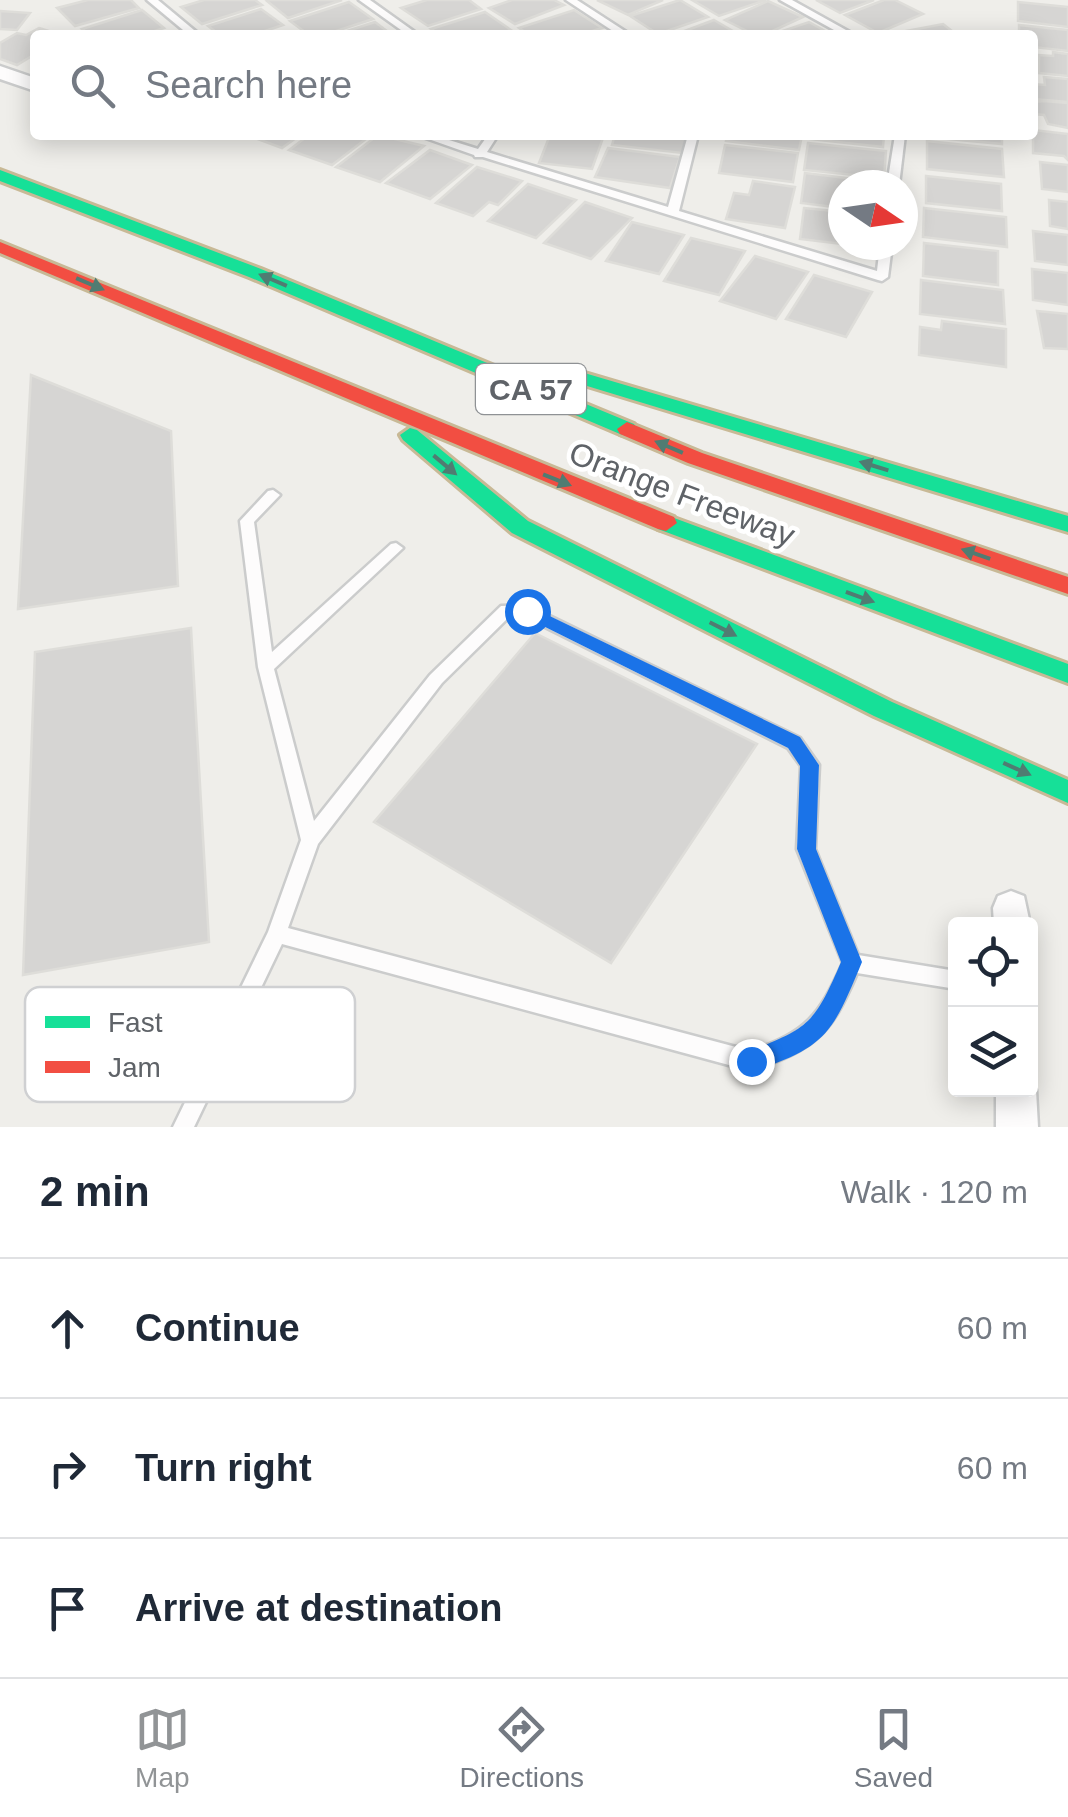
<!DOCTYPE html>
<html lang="en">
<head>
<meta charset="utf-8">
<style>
  :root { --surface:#fff; --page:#f2f2f3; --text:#1f2937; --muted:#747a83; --line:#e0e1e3; --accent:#919496 }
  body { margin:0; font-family:Arial,sans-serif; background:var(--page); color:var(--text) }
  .controls { position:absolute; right:30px; bottom:30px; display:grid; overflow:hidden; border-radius:10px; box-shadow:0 5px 25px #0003 }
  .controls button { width:90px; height:90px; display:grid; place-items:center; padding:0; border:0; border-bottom:2px solid var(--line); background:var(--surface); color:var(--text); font:50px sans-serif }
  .compass { position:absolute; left:828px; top:170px; width:90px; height:90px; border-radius:50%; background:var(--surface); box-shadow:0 5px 25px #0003; rotate:103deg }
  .stop { position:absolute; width:30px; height:30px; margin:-22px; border:8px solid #1a73e8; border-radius:50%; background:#fff }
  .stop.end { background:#1a73e8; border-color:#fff; box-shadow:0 2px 10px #0008 }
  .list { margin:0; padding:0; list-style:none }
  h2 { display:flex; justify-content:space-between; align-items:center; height:130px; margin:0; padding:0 40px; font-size:42px }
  h2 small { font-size:32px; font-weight:400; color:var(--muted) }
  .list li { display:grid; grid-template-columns:65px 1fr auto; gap:30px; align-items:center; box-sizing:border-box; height:140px; padding:0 40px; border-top:2px solid var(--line) }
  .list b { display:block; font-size:38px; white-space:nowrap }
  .list em { font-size:32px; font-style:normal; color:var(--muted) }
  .icon { flex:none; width:55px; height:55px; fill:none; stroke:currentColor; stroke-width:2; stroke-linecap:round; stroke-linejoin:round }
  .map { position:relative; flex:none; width:1068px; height:1127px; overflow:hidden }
  .search { position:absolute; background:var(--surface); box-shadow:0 5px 25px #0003; left:30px; right:30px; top:30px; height:110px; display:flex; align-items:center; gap:25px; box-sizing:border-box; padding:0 35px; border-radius:10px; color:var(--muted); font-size:38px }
  .sheet { height:550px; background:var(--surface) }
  nav { display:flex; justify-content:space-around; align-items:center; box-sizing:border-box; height:140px; border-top:2px solid var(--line); background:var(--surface); font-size:28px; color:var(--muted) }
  nav a { display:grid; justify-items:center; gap:5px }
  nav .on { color:var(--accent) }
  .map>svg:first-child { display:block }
</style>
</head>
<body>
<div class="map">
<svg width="1068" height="1127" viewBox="0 0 1068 1127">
  <rect width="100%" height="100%" fill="#efeeea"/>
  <g fill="#d6d5d3" stroke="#deddd9" stroke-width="2.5">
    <polygon points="88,0 131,0 139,8 75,26 57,8"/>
    <polygon points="204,0 255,0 262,5 202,24 181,7"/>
    <polygon points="342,0 288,18 267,1 270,0"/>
    <polygon points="427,0 469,0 481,9 428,26 401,8"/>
    <polygon points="512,0 554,0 564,5 515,24 489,8"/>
    <polygon points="597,0 663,0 628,15"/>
    <polygon points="680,0 708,17 658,34 630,16"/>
    <polygon points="692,0 766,0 719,16"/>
    <polygon points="816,0 874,0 840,13"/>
    <polygon points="884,0 895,0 923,14 878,33 845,15"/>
    <polygon points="768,1 803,17 764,35 755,35 725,20"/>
    <polygon points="349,2 373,19 324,35 309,35 290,21"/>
    <polygon points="1018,2 1068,7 1068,27 1018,21"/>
    <polygon points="261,9 283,25 253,35 220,35 208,26"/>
    <polygon points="142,10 164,28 143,35 90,35 82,29"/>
    <polygon points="574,10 602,28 580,35 529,35 519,28"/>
    <polygon points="0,11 30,13 17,30 0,29"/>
    <polygon points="485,12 511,30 496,35 440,35 431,29"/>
    <polygon points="714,20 736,33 674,35"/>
    <polygon points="375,22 392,35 335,35"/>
    <polygon points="809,22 832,35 771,35"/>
    <polygon points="943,24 957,35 885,35"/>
    <polygon points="1019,25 1068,30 1068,51 1033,47 1033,35 1019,35"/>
    <polygon points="39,28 58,34 35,35 35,54 17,65 0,59 0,43 17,33 26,35"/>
    <polygon points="1053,52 1068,54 1068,76 1039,73 1039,55 1053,56"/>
    <polygon points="1044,77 1068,79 1068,102 1033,99 1033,84 1045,85"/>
    <polygon points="1044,101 1068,103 1068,128 1048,124 1044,115 1033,114 1033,102"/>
    <polygon points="1033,130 1068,134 1068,160 1064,156 1033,153"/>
    <polygon points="247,135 300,135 282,148"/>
    <polygon points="309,135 371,135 332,165 289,150"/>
    <polygon points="378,135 424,146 380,182 336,167"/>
    <polygon points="550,135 604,135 592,169 539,163"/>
    <polygon points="615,135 687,135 682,153 612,145"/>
    <polygon points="727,135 802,135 799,150 726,141"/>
    <polygon points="811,135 884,135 883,147 810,139"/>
    <polygon points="929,135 1002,135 1002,144 929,137"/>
    <polygon points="927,141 1002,149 1004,177 927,169"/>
    <polygon points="808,143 886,151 884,178 804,170"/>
    <polygon points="725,145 798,153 793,182 719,173"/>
    <polygon points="608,148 680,157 670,188 595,177"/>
    <polygon points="430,150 472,165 430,199 386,183"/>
    <polygon points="1040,162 1068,165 1068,192 1042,189"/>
    <polygon points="477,167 522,181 498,205 489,202 473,216 436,203"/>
    <polygon points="805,173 880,182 880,185 843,185 843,208 801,203"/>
    <polygon points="926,176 1001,184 1002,211 926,203"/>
    <polygon points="753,181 795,187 785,228 726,219 734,193 749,195"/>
    <polygon points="528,184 576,200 536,238 488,221"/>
    <polygon points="1049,200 1068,202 1068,229 1050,226"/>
    <polygon points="585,202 632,218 591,259 544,243"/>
    <polygon points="804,208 843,212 843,244 800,239"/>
    <polygon points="924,208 1006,217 1007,247 923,237"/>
    <polygon points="632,222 684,235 659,274 606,261"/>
    <polygon points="1033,231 1068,235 1068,265 1035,261"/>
    <polygon points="691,238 745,251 719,295 664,281"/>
    <polygon points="924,243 998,251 998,285 923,276"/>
    <polygon points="755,256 808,272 776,319 720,301"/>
    <polygon points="1032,269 1068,273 1068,305 1033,300"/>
    <polygon points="814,275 872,292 846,337 786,319"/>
    <polygon points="921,280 1003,290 1005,324 920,314"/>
    <polygon points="1037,311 1068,314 1068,349 1044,348"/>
    <polygon points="942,321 1006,329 1006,367 919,355 920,327 941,330"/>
    <polygon points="31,375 171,431 178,586 18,609"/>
    <polygon points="191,628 209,942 23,975 35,652"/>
    <polygon points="535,633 757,744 611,963 374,822"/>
  </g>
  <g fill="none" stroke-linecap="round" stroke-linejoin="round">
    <g stroke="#cbcccc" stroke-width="5">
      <g id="lane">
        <polygon points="147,0 158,0 200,35 189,35"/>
        <polygon points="359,0 370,0 419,35 408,35"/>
        <polygon points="566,0 577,0 631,35 619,35"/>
        <polygon points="780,0 792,0 855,35 843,35"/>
        <polygon points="417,135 433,135 478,149 488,135 498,135 487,152 668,207 688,135 698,135 679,211 877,271 880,245 892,245 888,277 882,281 878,280 483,157 475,157 474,155"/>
        <polygon points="895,135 905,135 899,185 887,185"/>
        <path d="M273 490 280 495 254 522 272 652 391 544 396 543 403 548 274 669 314 821 430 675 501 606 527 605 800 738 819 765 815 849 858 955 956 971V989L857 973C830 1036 816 1048 751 1071L282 944 194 1127H173L268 932 301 840 258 667 240 521 268 491ZM510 616 525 617 788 748 801 766 797 849 843 963C819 1016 807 1032 751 1051L288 928 318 844 442 683Z"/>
      </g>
    </g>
    <g stroke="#cbcccc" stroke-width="5">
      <g id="street">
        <polygon points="0,66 35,78 35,91 0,79"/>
        <polygon points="1011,891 1024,896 1030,924 994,924 993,908 998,896"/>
        <polygon points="1030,1076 1036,1090 1038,1127 996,1127 996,1090 1030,1090"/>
      </g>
    </g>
    <g stroke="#c8b996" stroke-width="6">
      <g id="fast">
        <polygon points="0,170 261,269 634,424 637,429 627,436 620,434 249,277 0,181"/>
        <polygon points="581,372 1068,516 1068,532 574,382 571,378"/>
        <polygon points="410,428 417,430 528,521 892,702 1068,780 1068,803 874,716 512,533 403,440 400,435"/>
        <polygon points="666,515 1068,664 1068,683 658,529 655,523"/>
      </g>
    </g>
    <g stroke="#c8b996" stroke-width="6">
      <g id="jam">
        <polygon points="0,242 674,517 677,523 666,531 658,529 0,253"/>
        <polygon points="627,422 702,453 1068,577 1068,594 688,463 620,434 617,429"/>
      </g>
    </g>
    <use href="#lane" fill="#fdfcfc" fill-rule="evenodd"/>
    <use href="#street" fill="#fdfcfc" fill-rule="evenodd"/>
    <use href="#fast" fill="#16e098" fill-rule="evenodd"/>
    <use href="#jam" fill="#f24e42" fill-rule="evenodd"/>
  </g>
  <defs><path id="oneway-solid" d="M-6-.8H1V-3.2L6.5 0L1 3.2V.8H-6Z" transform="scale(2.5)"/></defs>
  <g fill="#507c72">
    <use href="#oneway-solid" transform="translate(273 280) rotate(-157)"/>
    <use href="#oneway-solid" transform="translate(90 284) rotate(23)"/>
    <use href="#oneway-solid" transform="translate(669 447) rotate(-157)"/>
    <use href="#oneway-solid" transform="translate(445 465) rotate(40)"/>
    <use href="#oneway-solid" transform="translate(874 466) rotate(-163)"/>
    <use href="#oneway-solid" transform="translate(557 480) rotate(22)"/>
    <use href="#oneway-solid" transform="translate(976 554) rotate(-161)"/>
    <use href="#oneway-solid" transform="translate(860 597) rotate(20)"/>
    <use href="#oneway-solid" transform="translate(723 629) rotate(27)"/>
    <use href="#oneway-solid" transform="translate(1017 769) rotate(24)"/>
  </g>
  <path fill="#1a73e8" d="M527 605 800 737 819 765 816 849 862 962C832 1034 827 1047 751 1072L743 1068 740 1061 743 1054C807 1028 813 1028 841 962L797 849 800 766 788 748 521 615V607Z"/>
  <g text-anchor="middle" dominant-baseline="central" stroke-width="9" stroke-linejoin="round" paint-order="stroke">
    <rect fill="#fff" stroke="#8f9295" stroke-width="2.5" x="476" y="364" width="110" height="50" rx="8"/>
    <g font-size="30" font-weight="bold" fill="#5f6368">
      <text x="531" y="389">CA 57</text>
    </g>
    <g font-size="32" fill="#5f6368" stroke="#fff">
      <text transform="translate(682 494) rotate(21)">Orange Freeway</text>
    </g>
  </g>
  <rect x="25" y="987" width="330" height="115" rx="15" fill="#fff" stroke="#cfd0d2" stroke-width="2.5"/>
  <rect x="45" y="1016" width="45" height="12" fill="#16e098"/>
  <rect x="45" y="1061" width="45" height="12" fill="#f24e42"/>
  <g font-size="28" fill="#5f6368">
    <text x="108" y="1032">Fast</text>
    <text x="108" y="1077">Jam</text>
  </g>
</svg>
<div class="controls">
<button><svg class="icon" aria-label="locate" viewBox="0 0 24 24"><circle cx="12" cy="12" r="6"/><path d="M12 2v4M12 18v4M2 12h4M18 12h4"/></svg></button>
<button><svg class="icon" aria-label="layers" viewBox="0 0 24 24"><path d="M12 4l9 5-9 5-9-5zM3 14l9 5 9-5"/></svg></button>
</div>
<svg class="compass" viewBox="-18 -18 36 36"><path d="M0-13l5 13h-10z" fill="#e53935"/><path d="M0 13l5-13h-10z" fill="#747a83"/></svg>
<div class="stop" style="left:527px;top:611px"></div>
<div class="stop end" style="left:751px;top:1061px"></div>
<div class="search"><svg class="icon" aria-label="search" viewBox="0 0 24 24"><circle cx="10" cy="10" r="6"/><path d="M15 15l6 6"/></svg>Search here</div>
</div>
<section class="sheet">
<h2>2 min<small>Walk · 120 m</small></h2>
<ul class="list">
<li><svg class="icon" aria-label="ahead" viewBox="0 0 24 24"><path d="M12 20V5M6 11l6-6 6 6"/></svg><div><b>Continue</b></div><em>60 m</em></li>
<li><svg class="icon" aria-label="right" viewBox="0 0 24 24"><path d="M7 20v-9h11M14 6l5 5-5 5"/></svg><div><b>Turn right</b></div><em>60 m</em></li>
<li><svg class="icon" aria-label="arrive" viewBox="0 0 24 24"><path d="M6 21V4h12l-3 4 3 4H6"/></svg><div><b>Arrive at destination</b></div></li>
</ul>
</section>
<nav>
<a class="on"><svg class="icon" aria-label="map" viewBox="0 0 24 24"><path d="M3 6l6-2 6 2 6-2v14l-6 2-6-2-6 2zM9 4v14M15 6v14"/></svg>Map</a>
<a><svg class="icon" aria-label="directions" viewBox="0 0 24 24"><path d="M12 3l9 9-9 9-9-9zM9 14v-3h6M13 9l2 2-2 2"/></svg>Directions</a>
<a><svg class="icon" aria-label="saved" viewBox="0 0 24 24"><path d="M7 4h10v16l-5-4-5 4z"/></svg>Saved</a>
</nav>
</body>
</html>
